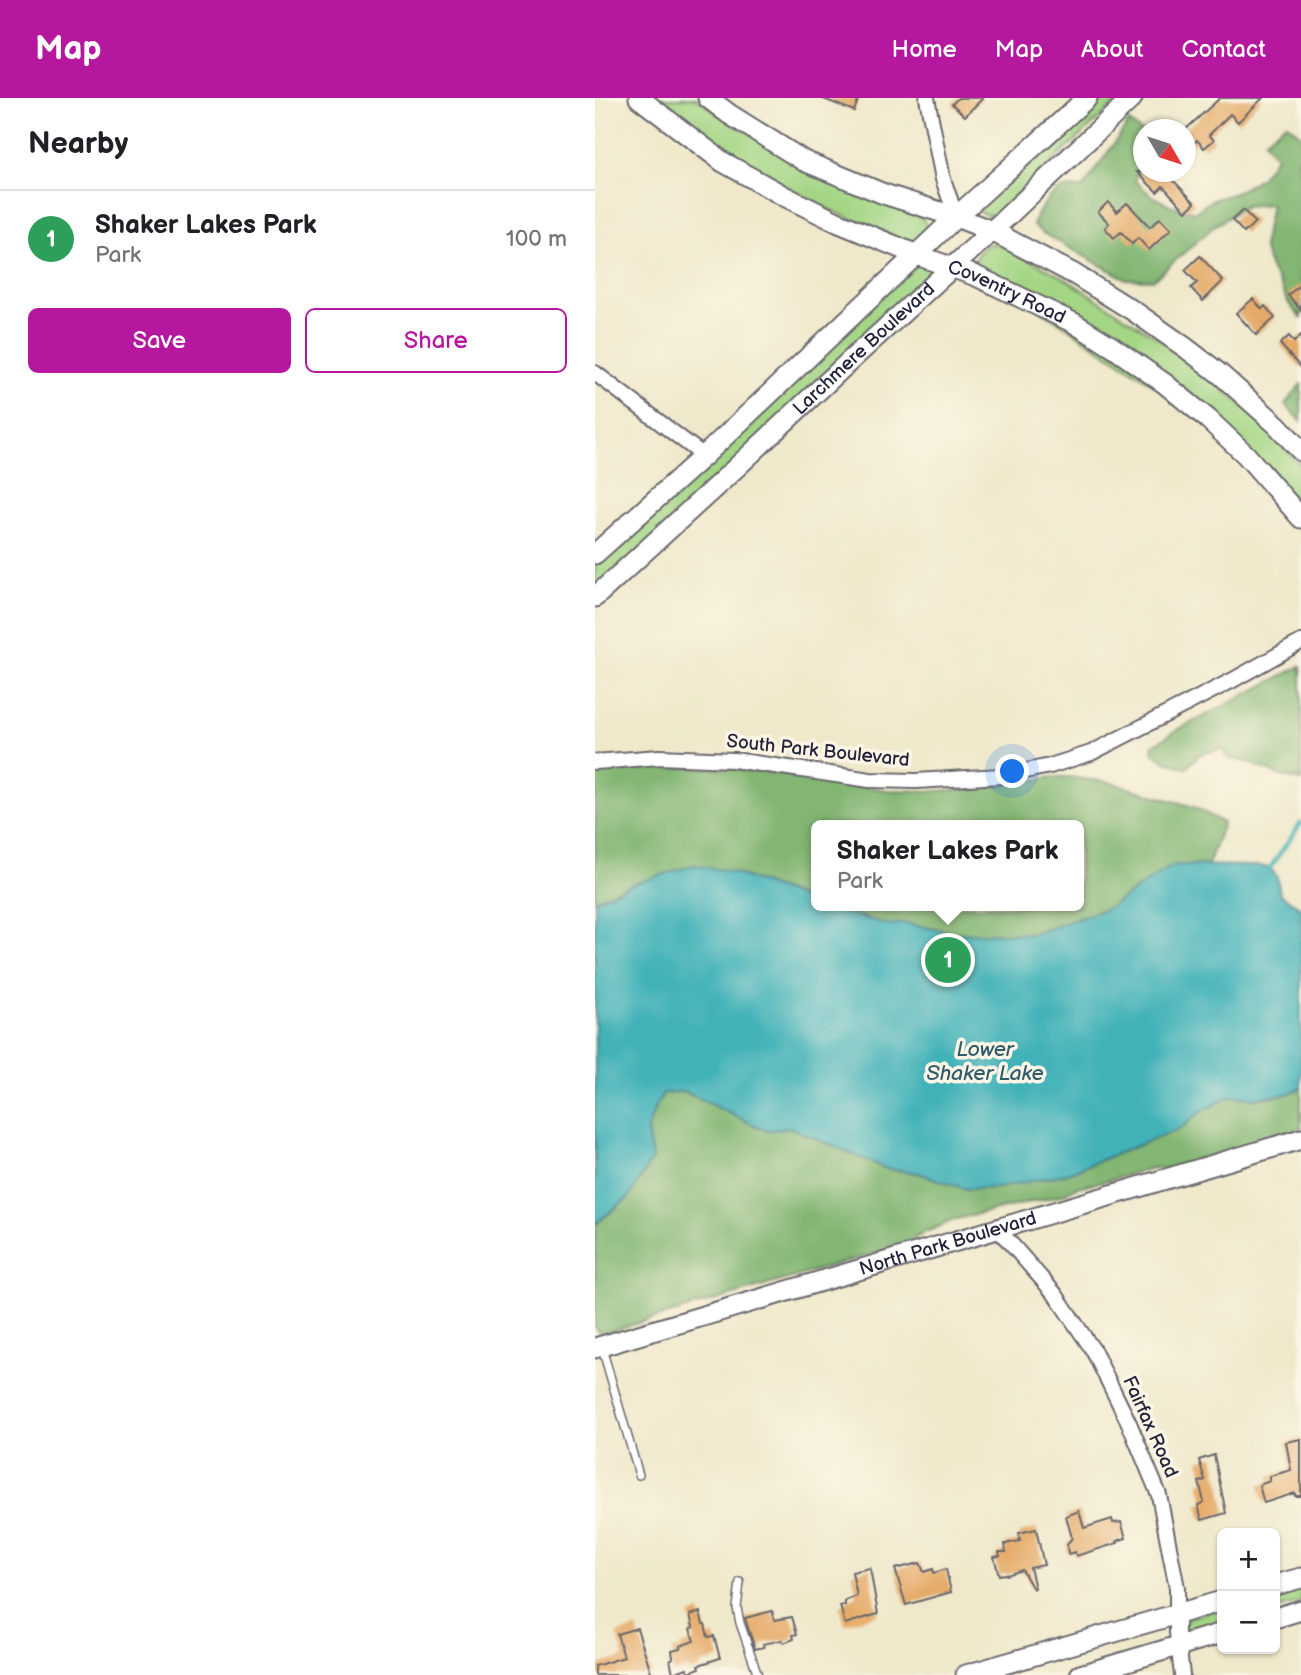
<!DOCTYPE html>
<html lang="en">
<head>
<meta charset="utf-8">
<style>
  :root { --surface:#fff; --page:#f6f6f6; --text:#202124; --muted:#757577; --line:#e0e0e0; --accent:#b5179e }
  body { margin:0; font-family:"Balsamiq Sans",sans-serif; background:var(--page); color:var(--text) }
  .controls { position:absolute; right:21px; bottom:21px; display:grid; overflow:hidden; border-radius:10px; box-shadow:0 2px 5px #0004 }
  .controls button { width:63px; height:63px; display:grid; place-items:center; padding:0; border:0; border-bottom:2px solid var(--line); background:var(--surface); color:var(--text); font:35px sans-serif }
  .compass { position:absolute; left:538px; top:21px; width:63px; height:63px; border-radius:50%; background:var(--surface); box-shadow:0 2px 5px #0004; rotate:129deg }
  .you { position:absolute; left:418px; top:674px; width:24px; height:24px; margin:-18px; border:5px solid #fff; border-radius:50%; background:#1a73e8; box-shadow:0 0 0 10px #1a73e833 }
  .badge { display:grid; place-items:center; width:46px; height:46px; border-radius:50%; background:var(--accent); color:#fff; font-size:23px; font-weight:700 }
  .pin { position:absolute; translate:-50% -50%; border:4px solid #fff; box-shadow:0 2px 7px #0006 }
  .popup { position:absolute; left:216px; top:722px; width:273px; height:91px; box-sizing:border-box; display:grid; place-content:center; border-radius:10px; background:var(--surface); filter:drop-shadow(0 2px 5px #0005); font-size:23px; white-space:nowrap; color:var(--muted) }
  .popup b { font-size:26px; color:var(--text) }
  .popup::after { content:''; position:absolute; left:50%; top:100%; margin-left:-14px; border:14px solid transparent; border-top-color:var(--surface) }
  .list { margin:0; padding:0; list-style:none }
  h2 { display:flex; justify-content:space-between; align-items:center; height:91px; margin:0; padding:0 28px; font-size:30px }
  h2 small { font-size:23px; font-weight:400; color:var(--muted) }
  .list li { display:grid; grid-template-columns:46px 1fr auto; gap:21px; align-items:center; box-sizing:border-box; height:98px; padding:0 28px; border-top:2px solid var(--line) }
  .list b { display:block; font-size:26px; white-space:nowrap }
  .list p { margin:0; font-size:23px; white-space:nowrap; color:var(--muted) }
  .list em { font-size:23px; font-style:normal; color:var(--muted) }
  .actions { display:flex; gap:14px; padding:21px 28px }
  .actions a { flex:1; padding:16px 0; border:2px solid var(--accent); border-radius:10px; text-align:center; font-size:24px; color:var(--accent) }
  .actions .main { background:var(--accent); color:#fff }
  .map { position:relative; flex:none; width:706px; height:1577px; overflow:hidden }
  header { display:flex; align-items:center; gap:42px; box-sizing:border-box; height:98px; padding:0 35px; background:var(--accent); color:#fff }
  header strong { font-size:33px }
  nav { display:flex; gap:38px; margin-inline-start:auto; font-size:24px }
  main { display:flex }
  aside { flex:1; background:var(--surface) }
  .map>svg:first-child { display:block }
</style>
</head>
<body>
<header>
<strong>Map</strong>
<nav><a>Home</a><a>Map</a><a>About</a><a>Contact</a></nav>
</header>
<main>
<aside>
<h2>Nearby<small></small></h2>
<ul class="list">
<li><span class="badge" style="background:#2e9e5b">1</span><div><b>Shaker Lakes Park</b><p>Park</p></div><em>100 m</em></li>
</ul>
<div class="actions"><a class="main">Save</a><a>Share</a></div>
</aside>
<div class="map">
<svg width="706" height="1577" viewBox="0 0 706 1577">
  <rect width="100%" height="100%" fill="#fcf5e5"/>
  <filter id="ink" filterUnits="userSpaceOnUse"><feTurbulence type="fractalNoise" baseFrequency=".0143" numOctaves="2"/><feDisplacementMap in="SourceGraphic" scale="14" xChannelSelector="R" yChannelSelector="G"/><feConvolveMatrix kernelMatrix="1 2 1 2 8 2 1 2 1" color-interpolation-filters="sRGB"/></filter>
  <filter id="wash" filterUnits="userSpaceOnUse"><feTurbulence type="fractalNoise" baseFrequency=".00686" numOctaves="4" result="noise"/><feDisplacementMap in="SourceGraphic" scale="28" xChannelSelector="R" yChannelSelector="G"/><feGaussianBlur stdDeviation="1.57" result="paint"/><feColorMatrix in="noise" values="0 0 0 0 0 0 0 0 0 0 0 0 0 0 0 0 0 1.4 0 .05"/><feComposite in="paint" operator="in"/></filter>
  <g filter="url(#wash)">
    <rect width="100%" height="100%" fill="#efe8ca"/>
    <g fill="#a3d584" stroke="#627c60" stroke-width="2">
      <path d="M55 0H102L134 24 284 103 325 118C335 127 331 135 323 144L314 145 226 108 118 48Z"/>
      <path d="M497 0H526L408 110C399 117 396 120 385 114L384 108Z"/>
      <polygon points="403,145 466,178 580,251 664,322 706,367 706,409 641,340 386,173 379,166 382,157 391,147"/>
      <polygon points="322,157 357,169 0,499 0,456"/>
      <polygon points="706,1486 706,1504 680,1512 680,1494"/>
      <polygon points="627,1510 627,1527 597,1535 589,1531 588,1526 594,1520"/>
    </g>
    <g fill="#82b672" stroke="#526c56" stroke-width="2">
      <path d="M534 24 547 34 548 55 540 83 557 98 574 107 600 114 617 102 640 95 665 80 681 59 669 43 691 25 706 37V57L703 62 706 77V220L694 206 685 186 675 170 668 149 676 106 650 108 618 129 558 182 531 181 449 136 438 127C443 114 452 99 465 92 471 89 481 90 488 90Z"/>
      <polygon points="706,286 706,323 690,306"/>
      <polygon points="706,568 706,683 683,677 656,665 633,660 627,651 605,656 591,670 571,663 558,655 557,648 584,631"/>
      <polygon points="70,669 140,671 182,675 292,692 340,693 385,690 458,679 473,679 514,684 599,709 628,725 613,767 578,767 513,810 438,836 360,835 308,825 293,827 229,808 484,808 484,727 222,727 222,805 134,773 37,786 0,802 0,673"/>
      <polygon points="706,990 706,1031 571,1071 558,1070 514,1082 482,1089 467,1097 361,1121 331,1134 308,1147 6,1236 0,1229 0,1127 34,1099 57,1061 52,1033 59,1012 68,996 88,993 172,1033 194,1029 292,1071 323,1075 372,1091 470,1076 585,1031 607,1013 636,998 660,1000 693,996"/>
    </g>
    <polygon fill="#42b2b9" stroke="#326a7a" stroke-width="2" points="99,767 134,773 222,805 222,808 229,808 293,827 308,825 360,835 438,836 513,810 578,767 665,768 675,770 682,779 685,796 706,810 706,990 693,996 660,1000 636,998 607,1013 585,1031 470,1076 403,1090 371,1091 323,1075 292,1071 194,1029 172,1033 88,993 68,996 59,1012 52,1033 57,1061 34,1099 0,1126 0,802 37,786"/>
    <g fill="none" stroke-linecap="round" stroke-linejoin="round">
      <polyline stroke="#42b2b9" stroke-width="4.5" points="675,770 706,725"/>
    </g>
    <g id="blocks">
      <g fill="#e5aa68">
        <polygon points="226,0 264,0 259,13"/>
        <polygon points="363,0 388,0 370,18 357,6"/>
        <polygon points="625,0 668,0 643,24 635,16 614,37 619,42 609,50 602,42 591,53 591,31"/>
        <polygon points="542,74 582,74 576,80 600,105 591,113 568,88 562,94"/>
        <polygon points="513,104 522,114 532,105 555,129 565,120 576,131 554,152 543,140 537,146 526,134 519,140 510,130 514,125 503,114"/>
        <polygon points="648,112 660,124 649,135 637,122"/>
        <polygon points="605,158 628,183 608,203 596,190 602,185 590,172"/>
        <polygon points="706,186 706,212 693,197"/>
        <polygon points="658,201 667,211 670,208 680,220 661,237 641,215"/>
        <polygon points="706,237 706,270 685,246 694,238 699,244"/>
        <polygon points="706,1341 706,1398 700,1398 700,1395 669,1405 664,1387 675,1383 675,1378 696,1372 691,1344"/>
        <polygon points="619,1357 631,1415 607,1422 603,1407 609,1404 604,1384 610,1382 604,1362"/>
        <polygon points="484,1413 489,1430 517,1421 518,1425 526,1424 531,1440 522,1443 523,1445 481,1458 480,1454 473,1456 472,1446 477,1440 471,1418"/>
        <polygon points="441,1431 449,1467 435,1470 440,1490 438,1491 427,1472 412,1477 410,1476 404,1477 399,1459 405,1458 404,1454 411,1454 410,1446 425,1443 424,1435"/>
        <polygon points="325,1465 329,1474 338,1471 339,1475 351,1471 356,1494 311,1507 300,1471"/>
        <polygon points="275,1470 283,1516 250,1526 245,1508 250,1507 250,1503 262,1498 257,1474"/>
        <polygon points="177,1513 180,1522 197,1519 202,1536 198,1537 199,1541 189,1545 187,1542 168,1546 169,1549 160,1551 150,1520"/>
        <polygon points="105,1514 108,1526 110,1526 113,1539 119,1538 125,1560 104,1567 105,1570 94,1574 92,1570 78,1575 75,1562 78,1560 77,1552 85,1550 85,1548 99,1543 95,1531 98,1529 95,1517"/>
        <polygon points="42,1530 57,1577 0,1577 0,1568 29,1559 22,1536"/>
      </g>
    </g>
  </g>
  <g filter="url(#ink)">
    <use href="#blocks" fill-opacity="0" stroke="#6a676d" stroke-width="2"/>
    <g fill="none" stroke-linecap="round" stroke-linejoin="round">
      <g stroke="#6a676d" stroke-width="10">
        <g id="lane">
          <polyline points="7,1250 44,1377"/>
          <polyline points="145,1484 142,1510 145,1525 163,1577"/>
        </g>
      </g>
      <g stroke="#6a676d" stroke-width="18">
        <g id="street">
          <polyline points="332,0 348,81 361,119"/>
          <polyline points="0,275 109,358"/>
          <polyline points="0,664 64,659 139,662 275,682 321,683 406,678 455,668 496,655 638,582 706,544"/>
          <polyline points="403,1131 460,1196 498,1252 534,1325 564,1397 582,1490 582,1535 587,1577"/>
        </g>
      </g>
      <g stroke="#6a676d" stroke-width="23">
        <g id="secondary">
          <path id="s1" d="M44 0 128 64 189 98 242 124 322 157 381 178 479 225 516 248 569 285 613 321 651 357 706 420"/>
          <polyline points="113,0 134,16 209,63 289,96 361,119 397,133 479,176 540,214 591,250 625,276 682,327 706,353"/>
          <polyline points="0,456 109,358 361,119 492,0"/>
          <path id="s2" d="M0 499 130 380 259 259 397 133 537 0"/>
          <path id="s3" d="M0 1250 706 1041"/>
          <polyline points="680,1487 706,1480"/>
          <polyline points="680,1520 706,1512"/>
          <polyline points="371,1577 627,1503"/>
          <polyline points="485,1577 627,1535"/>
        </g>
      </g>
      <use href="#lane" stroke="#fff" stroke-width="7"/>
      <use href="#street" stroke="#fff" stroke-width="14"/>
      <use href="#secondary" stroke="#fff" stroke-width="19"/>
    </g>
  </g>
  <g text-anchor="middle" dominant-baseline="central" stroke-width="7" stroke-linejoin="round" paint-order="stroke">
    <g font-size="19" fill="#22223b" stroke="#fcf5e5">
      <text stroke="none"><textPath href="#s1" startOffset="418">Coventry Road</textPath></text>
      <text stroke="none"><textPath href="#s2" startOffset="366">Larchmere Boulevard</textPath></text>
      <text transform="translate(223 653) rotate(6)">South Park Boulevard</text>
      <text stroke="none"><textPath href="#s3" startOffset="368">North Park Boulevard</textPath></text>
      <text transform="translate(555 1329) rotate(66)">Fairfax Road</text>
    </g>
    <g font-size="21" font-style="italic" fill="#2f5c6d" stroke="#fcf5e5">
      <text x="390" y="951">Lower<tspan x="390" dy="24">Shaker Lake</tspan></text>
    </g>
  </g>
</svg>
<div class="controls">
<button>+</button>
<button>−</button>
</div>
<svg class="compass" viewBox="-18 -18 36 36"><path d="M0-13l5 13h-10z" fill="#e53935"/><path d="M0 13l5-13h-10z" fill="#757577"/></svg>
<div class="you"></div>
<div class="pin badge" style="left:353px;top:862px;background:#2e9e5b">1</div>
<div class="popup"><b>Shaker Lakes Park</b>Park</div>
</div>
</main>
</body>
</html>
